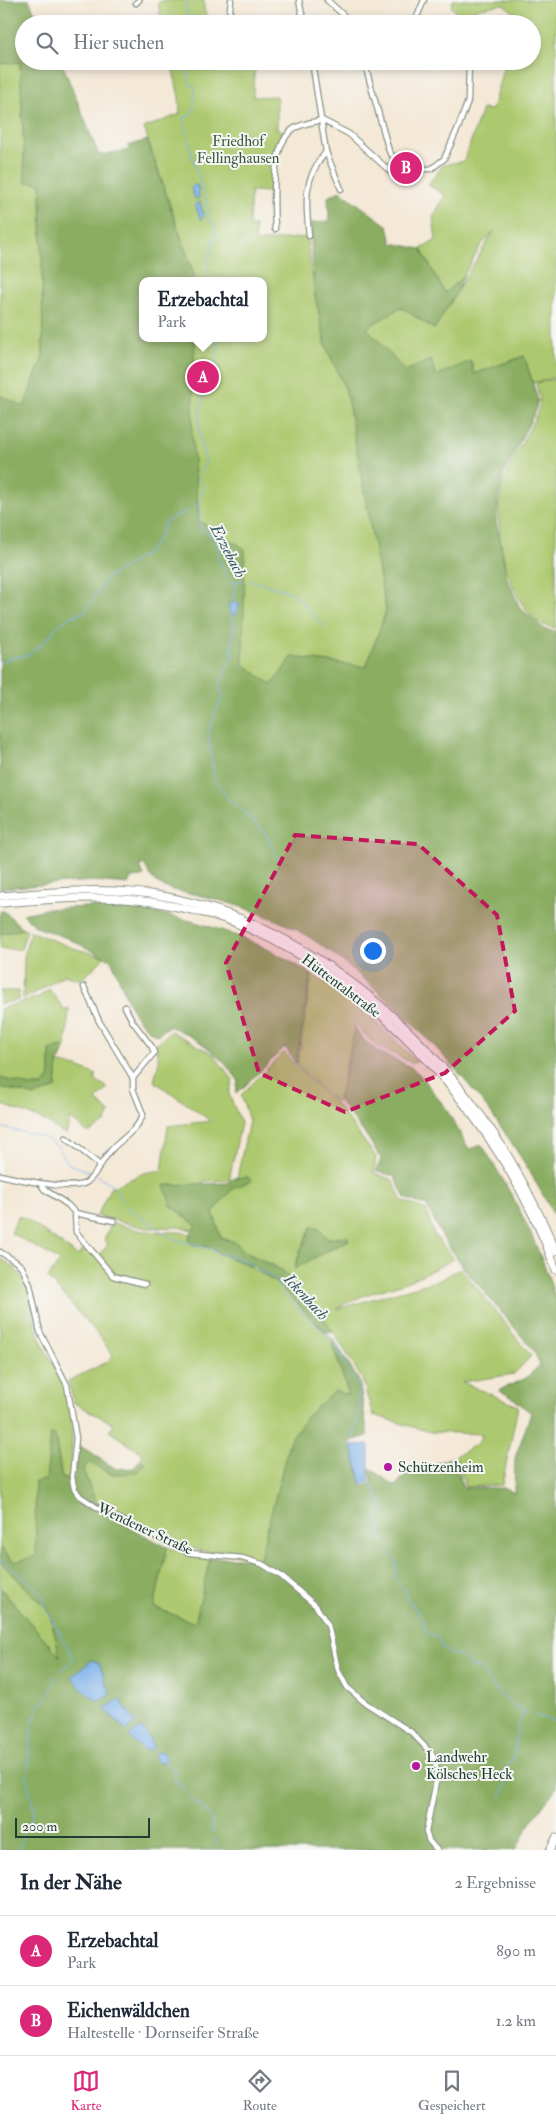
<!DOCTYPE html>
<html lang="de">
<head>
<meta charset="utf-8">
<style>
  :root { --surface:#fff; --page:#f6f6f7; --text:#1f2937; --muted:#747a83; --line:#e0e1e3; --accent:#db2777 }
  body { margin:0; font-family:"IM FELL Double Pica",serif; background:var(--page); color:var(--text) }
  .scale { position:absolute; left:15px; bottom:12px; width:135px; box-sizing:border-box; padding-left:5px; border:2px solid #1f3d34; border-top:0; font-size:14px; line-height:18px; white-space:nowrap; color:#1f3d34; -webkit-text-stroke:4px #f6f6f2; paint-order:stroke }
  .you { position:absolute; left:372px; top:950px; width:18px; height:18px; margin:-12px; border:4px solid #fff; border-radius:50%; background:#1a73e8; box-shadow:0 0 0 8px #1a73e833 }
  .badge { display:grid; place-items:center; width:32px; height:32px; border-radius:50%; background:var(--accent); color:#fff; font-size:16px; font-weight:700 }
  .pin { position:absolute; translate:-50% -50%; border:2px solid #fff; box-shadow:0 1px 5px #0006 }
  .popup { position:absolute; left:139px; top:277px; width:128px; height:65px; box-sizing:border-box; display:grid; place-content:center; border-radius:10px; background:var(--surface); filter:drop-shadow(0 1px 4px #0005); font-size:16px; white-space:nowrap; color:var(--muted) }
  .popup b { font-size:19px; color:var(--text) }
  .popup::after { content:''; position:absolute; left:50%; top:100%; margin-left:-10px; border:10px solid transparent; border-top-color:var(--surface) }
  .list { margin:0; padding:0; list-style:none }
  h2 { display:flex; justify-content:space-between; align-items:center; height:65px; margin:0; padding:0 20px; font-size:21px }
  h2 small { font-size:16px; font-weight:400; color:var(--muted) }
  .list li { display:grid; grid-template-columns:32px 1fr auto; gap:15px; align-items:center; box-sizing:border-box; height:70px; padding:0 20px; border-top:1px solid var(--line) }
  .list b { display:block; font-size:19px; white-space:nowrap }
  .list p { margin:0; font-size:16px; white-space:nowrap; color:var(--muted) }
  .list em { font-size:16px; font-style:normal; color:var(--muted) }
  .icon { flex:none; width:28px; height:28px; fill:none; stroke:currentColor; stroke-width:2; stroke-linecap:round; stroke-linejoin:round }
  .map { position:relative; flex:none; width:556px; height:1850px; overflow:hidden }
  .search { position:absolute; background:var(--surface); box-shadow:0 2px 8px #0003; left:15px; right:15px; top:15px; height:55px; display:flex; align-items:center; gap:12px; box-sizing:border-box; padding:0 18px; border-radius:28px; color:var(--muted); font-size:19px }
  .sheet { height:205px; background:var(--surface) }
  nav { display:flex; justify-content:space-around; align-items:center; box-sizing:border-box; height:70px; border-top:1px solid var(--line); background:var(--surface); font-size:14px; color:var(--muted) }
  nav a { display:grid; justify-items:center; gap:2px }
  nav .on { color:var(--accent) }
  .map>svg:first-child { display:block }
</style>
</head>
<body>
<div class="map">
<svg width="556" height="1850" viewBox="0 0 556 1850">
  <rect width="100%" height="100%" fill="#f6f6f2"/>
  <filter id="ink" filterUnits="userSpaceOnUse"><feTurbulence type="fractalNoise" baseFrequency=".02" numOctaves="2"/><feDisplacementMap in="SourceGraphic" scale="10" xChannelSelector="R" yChannelSelector="G"/><feConvolveMatrix kernelMatrix="1 2 1 2 8 2 1 2 1" color-interpolation-filters="sRGB"/></filter>
  <filter id="wash" filterUnits="userSpaceOnUse"><feTurbulence type="fractalNoise" baseFrequency=".0096" numOctaves="4" result="noise"/><feDisplacementMap in="SourceGraphic" scale="20" xChannelSelector="R" yChannelSelector="G"/><feGaussianBlur stdDeviation="1.12" result="paint"/><feColorMatrix in="noise" values="0 0 0 0 0 0 0 0 0 0 0 0 0 0 0 0 0 1.4 0 .05"/><feComposite in="paint" operator="in"/></filter>
  <g filter="url(#wash)">
    <rect width="100%" height="100%" fill="#f4e8d6"/>
    <g fill="#adc970" stroke="#668352" fill-rule="evenodd">
      <polygon points="164,0 204,0 204,9 207,17 258,20 257,24 162,24 158,3"/>
      <polygon points="453,0 554,0 554,7 556,8 556,377 533,383 524,356 474,374 471,361 436,376 405,371 366,328 401,307 434,329 494,231 481,245 463,277 445,294 421,249 436,240 433,217 445,195 428,185 443,165 464,161 482,109 492,110 505,61 518,63 519,61 532,61 532,24 520,24 516,14 503,4 480,8 460,16 451,7"/>
      <polygon points="20,61 25,181 41,182 43,356 24,407 1,396 0,398 0,64"/>
      <polygon points="171,61 255,61 253,97 277,96 277,129 286,132 278,149 269,192 251,191 249,226 255,226 255,242 307,237 315,296 326,346 346,391 386,611 366,667 293,657 272,686 246,672 202,562 188,475 195,338 263,338 263,281 196,281 144,128 180,114 179,97"/>
      <path d="M556 379V628C511 625 493 532 500 496 504 472 518 451 529 430 533 421 539 412 540 402 540 396 537 389 536 383Z"/>
      <polygon points="23,929 27,930 21,949 0,949 0,934"/>
      <path d="M30 931 70 947 105 957 81 980 64 975C50 983 38 993 23 999L24 957Z"/>
      <path d="M312 975C352 996 385 1031 417 1062L412 1063 374 1044 356 1024 337 1103 297 1066Z"/>
      <polygon points="49,989 65,1010 69,1008 66,1047 50,1049 50,1076 44,1086 31,1086 0,1078 0,1009 39,997"/>
      <polygon points="0,991 19,991 19,1000 0,1004"/>
      <polygon points="171,1031 213,1054 233,1080 229,1094 241,1123 229,1180 205,1181 171,1206 196,1225 193,1230 178,1227 146,1228 97,1216 111,1186 115,1186 144,1173 162,1170 168,1126 211,1121 154,1081 159,1061 155,1045"/>
      <path d="M284 1052 298 1069 337 1105 376 1157 374 1173 393 1180 401 1200 426 1210 434 1234 453 1259C437 1268 421 1276 403 1283 381 1291 357 1295 337 1309L440 1280 461 1268 531 1356 514 1374 462 1382 518 1406 502 1485 465 1487 456 1456 477 1444 483 1434 430 1432 373 1415 362 1379 333 1331 301 1297 289 1277 275 1266 247 1253 235 1242 221 1238 213 1212 234 1187 248 1178H237L249 1121 241 1095ZM311 1227H318C325 1238 331 1242 344 1236L349 1240 295 1268C296 1257 306 1239 311 1227Z"/>
      <polygon points="58,1063 77,1067 97,1075 94,1079 108,1088 96,1100 110,1113 105,1123 88,1133 70,1118 66,1135 41,1119 0,1104 0,1087 35,1096 56,1088"/>
      <polygon points="18,1216 26,1219 78,1256 85,1248 97,1257 108,1245 104,1239 112,1223 143,1231 179,1232 190,1234 189,1241 193,1245 211,1247 217,1253 244,1263 279,1285 335,1342 332,1344 349,1395 290,1440 259,1561 228,1552 207,1552 174,1544 98,1508 83,1470 88,1461 111,1474 138,1473 145,1463 140,1460 143,1454 109,1431 114,1424 74,1403 68,1381 107,1362 113,1356 101,1338 48,1278 60,1261 11,1233"/>
      <path d="M0 1258C35 1278 27 1299 38 1333 44 1351 57 1366 64 1384 75 1411 72 1451 70 1479H62L55 1435 51 1434 46 1480 35 1482 36 1557 14 1562 0 1547Z"/>
      <polygon points="167,1547 191,1555 210,1558 195,1624 154,1608"/>
      <polygon points="0,1561 49,1611 61,1658 0,1588"/>
    </g>
    <g fill="#8aad62" stroke="#54754b" fill-rule="evenodd">
      <path d="M0 0H29L40 24H24V61H61L99 155 129 150 128 146 147 140 196 281H143V338H195L192 436 199 521 245 549 243 664 272 685 292 657 366 667 386 611 346 391 326 346 315 296 310 223 329 222 328 197 340 191 388 226 392 243 421 249 445 293 463 277 457 292 434 329 401 307 367 328 405 371 431 360 436 376 471 361 474 374 524 356 538 400 535 412 504 473 498 496 496 522 507 578 520 608 546 630 556 631V1220C512 1132 459 1065 386 999 362 977 337 955 309 937 279 918 241 906 207 897 192 893 173 892 160 885 152 881 148 871 144 864L140 866 144 875 143 877 130 878 129 884 93 881 0 888V398L1 396 24 407 43 356 41 183 25 182 20 62 0 64Z"/>
      <path d="M106 906C181 914 247 932 311 974L296 1064 285 1047 243 1088 236 1093 238 1080C218 1053 200 1039 169 1026L157 1035C129 1021 124 985 111 960L67 938 36 927 23 914 46 909Z"/>
      <polygon points="0,911 4,911 23,929 0,934"/>
      <path d="M355 1028 363 1039 378 1052 409 1066 418 1073 445 1107 469 1149 482 1145C513 1194 539 1244 556 1300V1788L530 1823 516 1850H0V1588L60 1657 49 1611 0 1561V1547L14 1562 36 1556 35 1482 46 1480 51 1434 55 1435 62 1479H74L77 1444 116 1469 134 1468 140 1460 146 1463 138 1473 111 1474 89 1462 83 1470 100 1512 167 1547 154 1607 195 1623 210 1558H240L259 1561 290 1440 307 1416 335 1391 349 1395 332 1343 335 1342 359 1381 368 1436 350 1441 362 1487 372 1483 370 1468 395 1486 405 1475 453 1457 463 1488H505L514 1493 515 1458 531 1413 513 1398 499 1390 526 1378 540 1365 534 1351 464 1268 444 1240 427 1206 405 1198 394 1176 376 1171 381 1159 368 1138 339 1101ZM92 1660 99 1663 110 1695 98 1701 83 1690 72 1677ZM121 1701 128 1712 126 1731 105 1710Z"/>
      <polygon points="66,1047 58,1063 56,1088 35,1096 0,1087 0,1078 31,1086 44,1086 50,1076 50,1049"/>
      <polygon points="248,1177 252,1181 234,1187 213,1212 221,1238 235,1242 247,1253 283,1271 289,1277 301,1297 325,1320 333,1331 326,1332 279,1285 254,1267 217,1253 211,1247 193,1245 189,1241 190,1234 196,1225 171,1206 164,1185 228,1183 232,1178"/>
      <path d="M311 1227H318C328 1243 331 1238 347 1236L349 1239 294 1269Z"/>
    </g>
    <g fill="#7db1eb" stroke="#4e7790">
      <polygon points="194,185 198,186 199,198 195,199 191,188"/>
      <polygon points="200,202 204,216 201,220 195,204"/>
      <polygon points="228,603 240,603 236,614 231,615"/>
      <polygon points="367,1444 369,1445 369,1482 362,1485 352,1446"/>
      <polygon points="92,1660 99,1663 111,1695 98,1701 83,1690 72,1677"/>
      <polygon points="118,1700 121,1701 136,1723 126,1731 105,1708"/>
      <polygon points="143,1728 153,1746 152,1750 143,1750 129,1736 135,1731"/>
      <circle cx="160" cy="1757" r="5.5"/>
    </g>
    <g fill="none" stroke-linecap="round" stroke-linejoin="round">
      <g stroke="#7db1eb" stroke-width="1">
        <polyline points="185,0 189,24"/>
        <polyline points="193,61 193,64 188,67 189,83 195,87 194,108 190,116 183,117 191,152 208,208 208,218 216,229 208,262 209,281"/>
        <path d="M220 338C212 390 187 405 206 463L198 478 204 487 200 504 199 521 203 530 209 534 219 551 217 557 236 589 231 602"/>
        <polyline points="194,507 200,504"/>
        <polyline points="250,580 293,593 324,627"/>
        <polyline points="232,583 243,580"/>
        <path d="M231 615C238 631 228 640 233 657L227 665 219 688 223 694 208 734 214 776 228 800 237 805 267 835 277 859"/>
        <polyline points="0,663 8,659 30,654 48,638 57,626 72,616 84,612 107,578 149,552 162,532 165,522 188,510"/>
        <polyline points="0,1127 44,1137 58,1147 69,1164 93,1173"/>
        <polyline points="97,1175 111,1184 129,1209 166,1234 174,1239 211,1249 218,1254 231,1256 245,1261 274,1279 282,1293 335,1343 352,1378 358,1385 360,1406 357,1423 352,1441 354,1445"/>
        <path d="M369 1481 381 1503V1514L377 1518C380 1526 380 1534 383 1542"/>
        <polyline points="386,1550 396,1559 397,1571 393,1576 399,1583 400,1588 406,1591 407,1598 423,1619 425,1631 438,1638 441,1647 450,1654 461,1656 470,1666 481,1669 501,1696 527,1714"/>
        <path d="M0 1560C15 1573 35 1582 45 1599L43 1602 44 1606 74 1658 61 1671"/>
        <polyline points="535,1715 556,1722"/>
        <polyline points="164,1761 175,1772 175,1782 179,1783 195,1804 202,1806 212,1821 212,1833"/>
        <polyline points="500,1798 508,1778 504,1772 514,1756 517,1727 523,1713"/>
        <polyline points="214,1838 221,1850"/>
        <polyline points="19,1850 23,1832 29,1824 34,1811 27,1779 32,1725 39,1705 45,1701 49,1695 56,1676"/>
      </g>
    </g>
  </g>
  <g filter="url(#ink)">
    <g fill="none" stroke-linecap="round" stroke-linejoin="round">
      <g stroke="#8a9285" stroke-width="7">
        <g id="minor">
          <polyline points="299,0 304,24"/>
          <polyline points="327,0 353,24"/>
          <polyline points="136,3 139,0"/>
          <polyline points="229,18 231,0"/>
          <polyline points="414,24 424,0"/>
          <polyline points="312,61 326,152 341,189"/>
          <polyline points="364,61 389,151 402,169 431,169 444,159 458,128 468,101 469,61"/>
          <path d="M275 229C274 203 270 148 292 130 299 124 313 122 322 120L349 134 393 174 401 172 402 169"/>
          <path d="M309 236C306 203 302 180 326 152"/>
          <polyline points="84,987 99,1021 133,1078"/>
          <polyline points="66,1138 100,1165"/>
          <path d="M0 1175C17 1179 74 1192 87 1182 98 1173 103 1158 113 1148 123 1138 139 1128 143 1114L133 1089V1078L154 1053 152 1047 133 1022 125 1007"/>
          <polyline points="40,1183 44,1189 68,1205 75,1213 76,1232 113,1276 145,1284"/>
          <polyline points="75,1213 114,1221"/>
          <polyline points="0,1252 15,1261 22,1267 30,1285 40,1332 67,1385 76,1438 72,1477 74,1488 80,1496 99,1509 190,1553 242,1558 262,1564 281,1576 316,1606 328,1625 338,1670 347,1687 364,1702 411,1732 432,1754 436,1766 436,1782 426,1832 429,1841 437,1850"/>
        </g>
      </g>
      <g stroke="#8a9285" stroke-width="9">
        <g id="highway">
          <path d="M0 896C57 891 116 886 173 898 307 927 419 1023 494 1134 519 1171 538 1210 556 1251"/>
          <path d="M0 903C57 899 116 893 173 906 192 910 213 914 231 921 379 980 503 1122 556 1270"/>
          <polyline points="550,1850 556,1838"/>
        </g>
      </g>
      <use href="#minor" stroke="#fff" stroke-width="4.5"/>
      <use href="#highway" stroke="#fff" stroke-width="7"/>
    </g>
  </g>
  <path fill="#c2185b" fill-opacity="0.2" stroke="#c2185b" stroke-width="4" stroke-dasharray="10 6" stroke-linejoin="round" d="M295 835 418 844 497 915 515 1011 445 1073 345 1112 259 1073 226 963Z"/>
  <g fill="#b5179e" stroke="#f6f6f2" stroke-width="2">
    <circle cx="388" cy="1467" r="5"/>
    <circle cx="416" cy="1766" r="5"/>
  </g>
  <g text-anchor="middle" dominant-baseline="central" stroke-width="4" stroke-linejoin="round" paint-order="stroke">
    <g font-size="15" fill="#3b5940" stroke="#f6f6f2">
      <text x="238" y="141">Friedhof<tspan x="238" dy="17">Fellinghausen</tspan></text>
    </g>
    <g font-size="15" fill="#1f3d34" stroke="#f6f6f2">
      <text transform="translate(341 986) rotate(37)">Hüttentalstraße</text>
      <text transform="translate(145 1529) rotate(25)">Wendener Straße</text>
    </g>
    <g font-size="15" fill="#1f3d34" stroke="#f6f6f2" text-anchor="start">
      <text x="398" y="1467">Schützenheim</text>
      <text x="426" y="1757">Landwehr<tspan x="426" dy="17">Kölsches Heck</tspan></text>
    </g>
    <g font-size="16" font-style="italic" fill="#365a62" stroke="#f6f6f2">
      <text transform="translate(228 551) rotate(62)">Erzebach</text>
      <text transform="translate(306 1297) rotate(47)">Ickenbach</text>
    </g>
  </g>
</svg>
<div class="scale">200 m</div>
<div class="you"></div>
<div class="pin badge" style="left:203px;top:377px">A</div>
<div class="popup"><b>Erzebachtal</b>Park</div>
<div class="pin badge" style="left:406px;top:168px">B</div>
<div class="search"><svg class="icon" aria-label="search" viewBox="0 0 24 24"><circle cx="10" cy="10" r="6"/><path d="M15 15l6 6"/></svg>Hier suchen</div>
</div>
<section class="sheet">
<h2>In der Nähe<small>2 Ergebnisse</small></h2>
<ul class="list">
<li><span class="badge">A</span><div><b>Erzebachtal</b><p>Park</p></div><em>890 m</em></li>
<li><span class="badge">B</span><div><b>Eichenwäldchen</b><p>Haltestelle · Dornseifer Straße</p></div><em>1.2 km</em></li>
</ul>
</section>
<nav>
<a class="on"><svg class="icon" aria-label="map" viewBox="0 0 24 24"><path d="M3 6l6-2 6 2 6-2v14l-6 2-6-2-6 2zM9 4v14M15 6v14"/></svg>Karte</a>
<a><svg class="icon" aria-label="directions" viewBox="0 0 24 24"><path d="M12 3l9 9-9 9-9-9zM9 14v-3h6M13 9l2 2-2 2"/></svg>Route</a>
<a><svg class="icon" aria-label="saved" viewBox="0 0 24 24"><path d="M7 4h10v16l-5-4-5 4z"/></svg>Gespeichert</a>
</nav>
</body>
</html>
